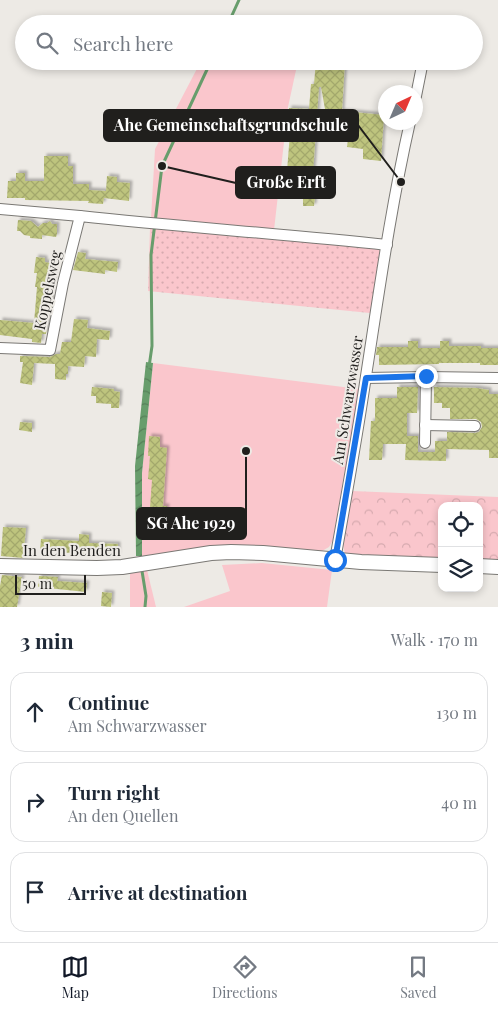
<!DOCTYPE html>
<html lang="en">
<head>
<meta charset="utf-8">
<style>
  :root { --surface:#fff; --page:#f2f2f3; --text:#1f2937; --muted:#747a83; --line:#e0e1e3; --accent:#111827 }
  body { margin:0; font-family:"Playfair Display",serif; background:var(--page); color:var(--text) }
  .controls { position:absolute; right:15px; bottom:15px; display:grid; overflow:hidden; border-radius:10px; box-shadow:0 2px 8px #0003 }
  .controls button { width:45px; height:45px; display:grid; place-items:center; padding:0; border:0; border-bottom:1px solid var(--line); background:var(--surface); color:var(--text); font:25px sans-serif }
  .compass { position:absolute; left:378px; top:85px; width:45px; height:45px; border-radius:50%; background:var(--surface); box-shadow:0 2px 8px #0003; rotate:44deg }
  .scale { position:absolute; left:15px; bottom:12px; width:71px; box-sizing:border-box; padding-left:5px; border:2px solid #201f1d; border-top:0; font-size:14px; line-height:18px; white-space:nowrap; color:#201f1d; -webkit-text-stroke:4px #edeae5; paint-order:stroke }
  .stop { position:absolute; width:15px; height:15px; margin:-11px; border:4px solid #1a73e8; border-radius:50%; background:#fff }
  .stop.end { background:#1a73e8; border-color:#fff; box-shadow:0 1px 5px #0008 }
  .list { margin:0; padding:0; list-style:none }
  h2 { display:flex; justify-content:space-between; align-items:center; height:65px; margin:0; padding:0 20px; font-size:21px }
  h2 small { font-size:16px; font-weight:400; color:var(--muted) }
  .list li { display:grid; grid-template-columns:32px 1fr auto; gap:15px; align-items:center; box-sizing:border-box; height:80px; margin:0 10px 10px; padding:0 10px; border:1px solid var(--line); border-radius:15px }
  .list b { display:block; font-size:19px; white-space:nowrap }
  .list p { margin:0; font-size:16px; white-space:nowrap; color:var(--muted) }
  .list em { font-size:16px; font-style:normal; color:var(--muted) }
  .icon { flex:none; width:28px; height:28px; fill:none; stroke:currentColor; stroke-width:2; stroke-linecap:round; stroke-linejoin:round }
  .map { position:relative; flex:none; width:498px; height:607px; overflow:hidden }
  .search { position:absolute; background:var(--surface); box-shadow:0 2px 8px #0003; left:15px; right:15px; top:15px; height:55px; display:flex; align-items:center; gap:12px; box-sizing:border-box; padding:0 18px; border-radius:28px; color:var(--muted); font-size:19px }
  .sheet { height:335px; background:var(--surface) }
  nav { display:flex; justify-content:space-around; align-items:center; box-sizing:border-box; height:70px; border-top:1px solid var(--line); background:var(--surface); font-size:14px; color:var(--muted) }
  nav a { display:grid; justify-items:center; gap:2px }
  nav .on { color:var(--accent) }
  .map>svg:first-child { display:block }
</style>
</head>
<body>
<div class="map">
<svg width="498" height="607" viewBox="0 0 498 607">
  <defs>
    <pattern id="grass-dots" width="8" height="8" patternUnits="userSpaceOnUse" patternTransform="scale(1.25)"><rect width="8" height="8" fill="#fac6cc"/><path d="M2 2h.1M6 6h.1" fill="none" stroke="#d6aaaf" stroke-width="1.8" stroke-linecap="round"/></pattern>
    <pattern id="forest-crowns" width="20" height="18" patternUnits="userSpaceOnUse" patternTransform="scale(1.25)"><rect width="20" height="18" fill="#fac6cc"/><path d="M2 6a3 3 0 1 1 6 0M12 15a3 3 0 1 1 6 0" fill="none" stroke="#d6aaaf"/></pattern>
    <pattern id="water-waves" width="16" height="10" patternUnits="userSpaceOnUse" patternTransform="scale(1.25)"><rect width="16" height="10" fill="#689d6c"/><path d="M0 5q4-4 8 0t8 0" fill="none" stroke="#557f58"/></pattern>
    <pattern id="building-cross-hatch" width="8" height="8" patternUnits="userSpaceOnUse" patternTransform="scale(1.25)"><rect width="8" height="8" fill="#bec47e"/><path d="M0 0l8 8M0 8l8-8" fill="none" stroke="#a3a86c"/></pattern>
    <filter id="shadow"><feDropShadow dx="2.5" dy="-2.5" stdDeviation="1" flood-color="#0004"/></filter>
  </defs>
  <rect width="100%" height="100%" fill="#edeae5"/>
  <polygon fill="url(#grass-dots)" points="150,228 383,246 370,313 148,291"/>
  <polygon fill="url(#forest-crowns)" points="352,491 498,497 498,560 479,559 479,506 442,506 442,558 350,554 345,553 342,541"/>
  <g fill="#fac6cc">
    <polygon points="201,61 298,61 288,107 274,230 151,218 155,149"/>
    <polygon points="153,363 359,389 333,540 329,547 322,551 261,547 206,547 142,556 142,473"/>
    <polygon points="262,563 332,570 327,607 184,607 230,591 222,565"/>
    <polygon points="147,570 156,607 130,607 130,571"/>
  </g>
  <polygon fill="url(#water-waves)" points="146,362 153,363 142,473 142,556 136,556 135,466"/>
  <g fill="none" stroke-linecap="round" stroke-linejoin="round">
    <g stroke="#689d6c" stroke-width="3">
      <polyline points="228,24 239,0"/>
      <polyline points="149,367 152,346 151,255 162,166 211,61"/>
      <polyline points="142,571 146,596 145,607"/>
    </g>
  </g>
  <g fill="url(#building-cross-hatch)" filter="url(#shadow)">
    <polygon points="316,61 345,61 342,111 384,115 381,161 363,159 363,149 347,147 349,132 329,131 321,87 319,87 312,187 316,187 314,206 303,206 303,199 288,198 289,184 286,184 290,133 287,133 289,108 309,109 311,84 314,84"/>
    <polygon points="44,156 68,156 68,166 73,166 73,184 89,184 89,190 106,191 107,176 117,177 117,182 130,183 129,201 104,198 103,204 88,203 89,201 25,200 25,198 7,198 8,181 16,181 16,173 25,173 25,181 44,181"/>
    <polygon points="18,220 31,221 38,227 43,223 47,223 50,221 52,224 57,224 57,234 56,237 42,235 42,239 30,238 30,236 24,235 20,231 17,231"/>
    <polygon points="78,252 86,253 85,259 118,262 117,272 105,270 105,274 73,270"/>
    <polygon points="36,257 45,258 45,262 55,264 51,310 50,312 49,311 46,334 42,334 41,343 32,342 32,339 0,335 0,320 34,323 37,287 35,287 37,273 34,273"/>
    <polygon points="74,319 88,320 87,328 110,331 109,340 97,339 96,357 85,356 84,367 68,366 68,374 66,374 66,380 55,379 55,364 34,363 32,385 20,383 23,362 20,362 20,356 50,357 56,354 60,354 62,342 71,342"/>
    <polygon points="408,341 418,341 418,348 440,348 440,341 449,341 449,346 481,346 481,348 498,348 498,365 480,365 480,363 439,363 439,364 379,365 379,355 376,355 377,347 408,347"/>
    <polygon points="92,387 114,389 114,391 120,392 119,408 111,408 111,404 96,403 96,396 91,396"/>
    <polygon points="397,387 418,387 417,413 407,413 407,436 418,436 418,452 435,452 435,441 447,441 447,432 475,433 479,432 482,427 481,422 476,419 450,419 450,408 442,408 442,403 434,403 434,387 477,388 489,390 489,394 498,394 498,458 489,458 489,450 446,449 446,461 405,460 406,444 383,444 382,460 369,460 371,421 375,421 375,398 397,398"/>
    <polygon points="20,422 32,423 32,432 19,430"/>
    <polygon points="149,436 160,437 160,447 167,448 163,506 167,506 164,537 148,536 152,480 148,479 150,456 148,456"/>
    <polygon points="3,527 26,528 23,558 1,556"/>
    <polygon points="79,534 89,535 89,543 118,544 118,556 79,554 72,552 72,553 40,551 41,539 79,541"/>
    <polygon points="2,575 22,577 17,607 0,607 0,586"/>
    <polygon points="39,576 58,577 57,581 87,583 86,592 38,587"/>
    <polygon points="102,592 112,593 111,607 101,606"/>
  </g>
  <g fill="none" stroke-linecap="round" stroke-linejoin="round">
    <g stroke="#7a7874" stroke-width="12">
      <g id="street">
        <polyline points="416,96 423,61"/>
        <polyline points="0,209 80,216"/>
        <path d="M0 348 50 350 63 283 80 216C182 227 284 234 387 245"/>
        <polyline points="366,378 426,377 498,378"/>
        <polyline points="425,425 475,426"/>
        <polyline points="425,443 426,377"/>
        <path d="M335 560C346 499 357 438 366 376 379 292 391 206 410 122"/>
      </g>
    </g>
    <g stroke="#7a7874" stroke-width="16">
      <g id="secondary">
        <polyline points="0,566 97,568 122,567 211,553 231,552 263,553 361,562 442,565"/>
        <polyline points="479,566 498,567"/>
      </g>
    </g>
    <use href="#street" stroke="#fff" stroke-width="10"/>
    <use href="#secondary" stroke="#fff" stroke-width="14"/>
  </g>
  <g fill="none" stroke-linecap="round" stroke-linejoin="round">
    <polyline stroke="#1a73e8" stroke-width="6" points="335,560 366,378 426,376"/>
  </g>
  <g text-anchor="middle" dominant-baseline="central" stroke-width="4" stroke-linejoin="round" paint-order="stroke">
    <g font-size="15" fill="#201f1d" stroke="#edeae5">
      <text transform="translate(47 290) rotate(-78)">Koppelsweg</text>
      <text transform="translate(347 400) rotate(-81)">Am Schwarzwasser</text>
      <text x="72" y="550">In den Benden</text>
    </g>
  </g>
  <path fill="none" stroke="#201f1d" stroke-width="2" d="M401 182L358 125M162 166L236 183M246 451L246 524"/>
  <g fill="#201f1d" stroke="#edeae5" stroke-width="2">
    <circle cx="401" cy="182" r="5"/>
    <circle cx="162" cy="166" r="5"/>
    <circle cx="246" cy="451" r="5"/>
  </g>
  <g fill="#201f1d" stroke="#201f1d" stroke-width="2">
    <rect x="104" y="110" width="254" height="31" rx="5"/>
    <rect x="236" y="167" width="99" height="31" rx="5"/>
    <rect x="137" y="508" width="109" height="31" rx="5"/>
  </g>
  <g font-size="16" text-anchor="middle" font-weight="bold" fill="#fff">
    <text x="231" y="131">Ahe Gemeinschaftsgrundschule</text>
    <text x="286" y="188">Große Erft</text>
    <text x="191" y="529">SG Ahe 1929</text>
  </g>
</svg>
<div class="controls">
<button><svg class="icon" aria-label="locate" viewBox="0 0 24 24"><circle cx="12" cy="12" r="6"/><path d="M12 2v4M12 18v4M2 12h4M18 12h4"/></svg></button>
<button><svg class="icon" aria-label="layers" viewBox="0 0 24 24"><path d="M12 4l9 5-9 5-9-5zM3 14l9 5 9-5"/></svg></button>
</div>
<svg class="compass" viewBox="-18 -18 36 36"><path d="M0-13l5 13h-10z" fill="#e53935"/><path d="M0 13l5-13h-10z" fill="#747a83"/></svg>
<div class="scale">50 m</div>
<div class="stop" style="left:335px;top:560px"></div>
<div class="stop end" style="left:426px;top:376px"></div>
<div class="search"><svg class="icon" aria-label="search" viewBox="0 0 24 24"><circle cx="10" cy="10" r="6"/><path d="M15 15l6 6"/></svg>Search here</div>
</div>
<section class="sheet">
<h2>3 min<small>Walk · 170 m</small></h2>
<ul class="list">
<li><svg class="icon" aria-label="ahead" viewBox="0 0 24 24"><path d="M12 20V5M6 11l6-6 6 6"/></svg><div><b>Continue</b><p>Am Schwarzwasser</p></div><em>130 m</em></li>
<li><svg class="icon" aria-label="right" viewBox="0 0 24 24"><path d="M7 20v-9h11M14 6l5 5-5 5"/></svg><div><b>Turn right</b><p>An den Quellen</p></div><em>40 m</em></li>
<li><svg class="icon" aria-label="arrive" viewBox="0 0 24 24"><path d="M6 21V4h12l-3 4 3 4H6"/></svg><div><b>Arrive at destination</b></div></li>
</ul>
</section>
<nav>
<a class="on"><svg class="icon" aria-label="map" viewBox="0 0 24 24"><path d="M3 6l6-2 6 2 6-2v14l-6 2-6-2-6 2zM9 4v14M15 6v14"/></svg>Map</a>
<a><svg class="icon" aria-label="directions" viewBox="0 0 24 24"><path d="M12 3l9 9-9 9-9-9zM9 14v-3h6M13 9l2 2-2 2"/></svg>Directions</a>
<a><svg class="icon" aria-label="saved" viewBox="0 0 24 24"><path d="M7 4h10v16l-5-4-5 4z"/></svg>Saved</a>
</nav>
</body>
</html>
